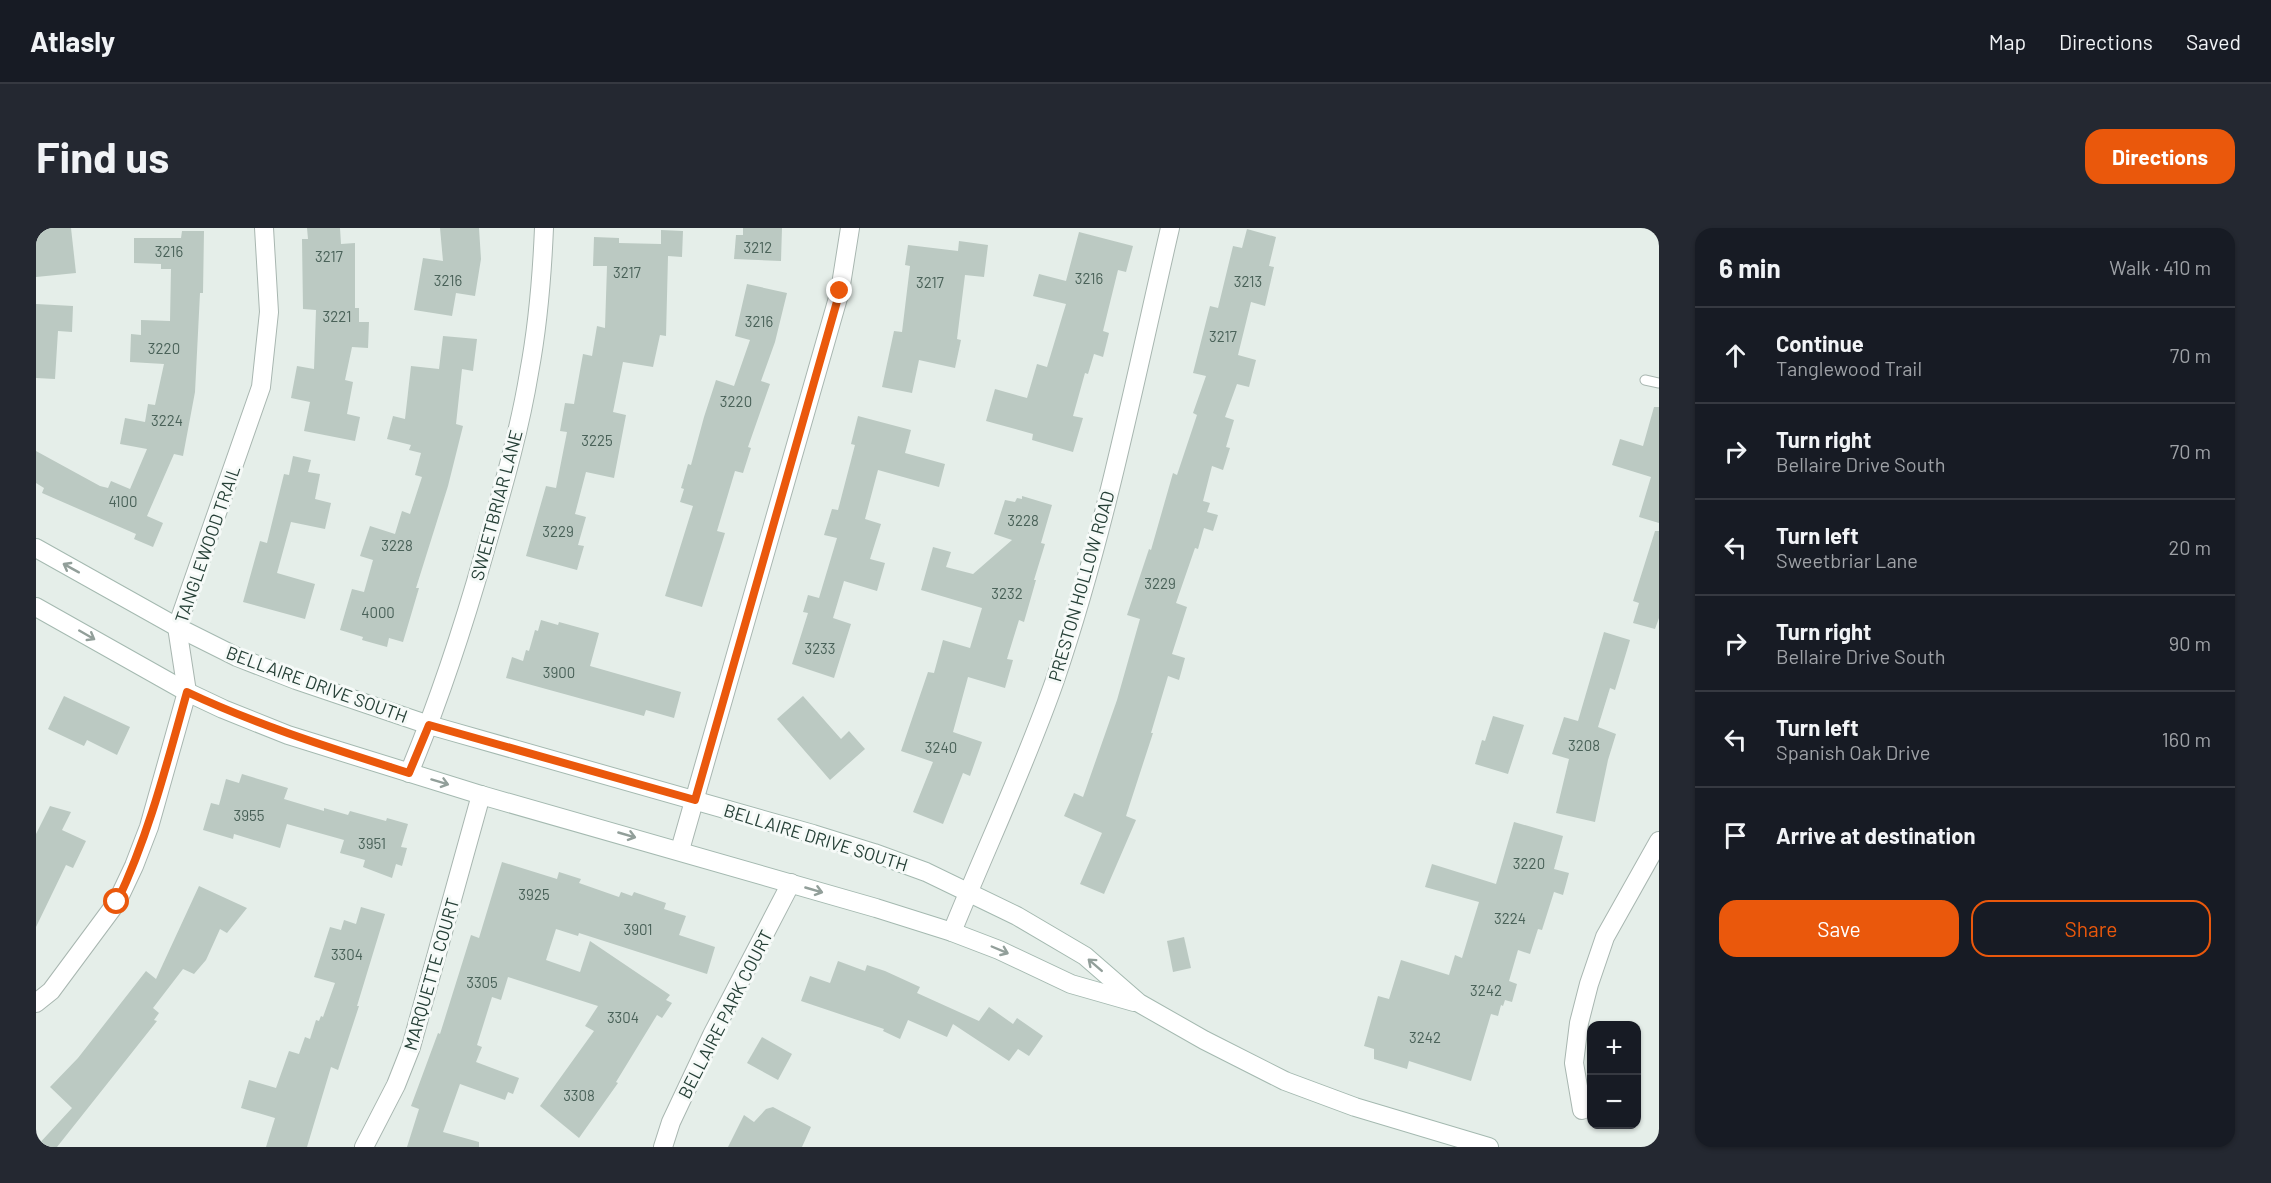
<!DOCTYPE html>
<html lang="en">
<head>
<meta charset="utf-8">
<style>
  :root { --surface:#171b24; --page:#242831; --text:#f1f3f6; --muted:#9ea1a6; --line:#363941; --accent:#ea580c }
  body { margin:0; font-family:Barlow,sans-serif; background:var(--page); color:var(--text) }
  .controls { position:absolute; right:18px; bottom:18px; display:grid; overflow:hidden; border-radius:12px; box-shadow:0 2px 4px #0004 }
  .controls button { width:54px; height:54px; display:grid; place-items:center; padding:0; border:0; border-bottom:2px solid var(--line); background:var(--surface); color:var(--text); font:30px sans-serif }
  .stop { position:absolute; width:18px; height:18px; margin:-14px; border:4px solid #ea580c; border-radius:50%; background:#fff }
  .stop.end { background:#ea580c; border-color:#fff; box-shadow:0 2px 6px #0008 }
  .list { margin:0; padding:0; list-style:none }
  h2 { display:flex; justify-content:space-between; align-items:center; height:78px; margin:0; padding:0 24px; font-size:26px }
  h2 small { font-size:20px; font-weight:400; color:var(--muted) }
  .list li { display:grid; grid-template-columns:39px 1fr auto; gap:18px; align-items:center; box-sizing:border-box; height:96px; padding:0 24px; border-top:2px solid var(--line) }
  .list b { display:block; font-size:22px; white-space:nowrap }
  .list p { margin:0; font-size:20px; white-space:nowrap; color:var(--muted) }
  .list em { font-size:20px; font-style:normal; color:var(--muted) }
  .actions { display:flex; gap:12px; padding:18px 24px }
  .actions a { flex:1; padding:14px 0; border:2px solid var(--accent); border-radius:18px; text-align:center; font-size:21px; color:var(--accent) }
  .actions .main { background:var(--accent); color:#fff }
  .icon { flex:none; width:33px; height:33px; fill:none; stroke:currentColor; stroke-width:2; stroke-linecap:round; stroke-linejoin:round }
  .map { position:relative; flex:none; width:1623px; height:919px; overflow:hidden; border-radius:18px }
  header { display:flex; align-items:center; gap:36px; box-sizing:border-box; height:84px; padding:0 30px; background:var(--surface); border-bottom:2px solid var(--line) }
  header strong { font-size:28px }
  nav { display:flex; gap:33px; margin-inline-start:auto; font-size:21px }
  .intro { display:flex; align-items:center; justify-content:space-between; box-sizing:border-box; height:144px; padding:0 36px }
  h1 { margin:0; font-size:42px }
  .button { padding:15px 27px; border-radius:18px; background:var(--accent); color:#fff; font-size:21px; font-weight:700 }
  main { display:flex; gap:36px; padding:0 36px }
  aside { flex:1; background:var(--surface); border-radius:18px; box-shadow:0 2px 4px #0004 }
  .map>svg:first-child { display:block }
</style>
</head>
<body>
<header>
<strong>Atlasly</strong>
<nav><a>Map</a><a>Directions</a><a>Saved</a></nav>
</header>
<div class="intro"><h1>Find us</h1><a class="button">Directions</a></div>
<main>
<div class="map">
<svg width="1623" height="919" viewBox="0 0 1623 919">
  <rect width="100%" height="100%" fill="#e5eee9"/>
  <g fill="#bbc9c2">
    <polygon points="0,0 35,0 40,45 0,49"/>
    <polygon points="271,0 304,0 305,16 319,15 319,80 323,80 323,94 333,94 332,120 316,119 309,152 317,154 311,186 324,189 319,213 268,203 274,174 255,170 261,138 278,141 280,82 267,81 266,11 272,11"/>
    <polygon points="404,0 443,0 445,31 439,68 420,65 416,88 378,82 387,30 407,33"/>
    <polygon points="707,0 746,0 745,33 698,31 700,7 707,7"/>
    <polygon points="1211,1 1240,9 1233,38 1238,39 1229,78 1215,74 1202,127 1220,132 1213,159 1201,156 1189,189 1198,192 1190,219 1194,220 1187,242 1176,238 1167,273 1174,275 1171,284 1182,287 1177,303 1168,300 1162,321 1159,320 1140,375 1151,379 1136,426 1149,430 1143,452 1132,448 1115,505 1117,505 1090,588 1100,592 1068,666 1044,656 1066,605 1028,588 1038,565 1047,569 1081,472 1104,391 1091,387 1113,321 1115,322 1137,245 1141,247 1161,187 1157,185 1170,148 1157,145 1174,78 1182,80 1197,18 1206,20"/>
    <polygon points="625,2 647,3 646,29 632,28 630,108 624,107 617,139 587,134 577,184 590,187 578,250 550,244 539,286 550,289 542,317 548,318 541,342 490,328 510,258 520,260 531,204 524,203 529,175 538,176 547,126 556,128 561,98 569,100 571,38 557,38 558,9 583,10 583,15 625,16"/>
    <polygon points="146,3 168,3 167,65 164,65 159,164 147,228 138,226 111,288 127,295 117,319 98,311 100,306 6,265 8,260 0,255 0,223 64,258 72,260 75,253 94,261 111,221 84,216 89,190 109,194 112,176 119,177 128,136 94,134 95,106 105,107 105,92 134,93 135,41 125,41 125,36 98,35 98,10 145,10"/>
    <polygon points="1043,4 1097,18 1090,44 1082,42 1067,103 1073,105 1067,129 1058,126 1052,146 1049,145 1037,188 1047,190 1037,224 996,212 997,206 950,193 959,161 991,170 1001,136 1011,139 1030,76 997,68 1003,46 1030,53"/>
    <polygon points="923,13 952,17 948,49 929,47 921,111 925,112 919,140 883,132 876,165 846,159 858,103 866,104 874,38 869,37 872,17 922,23"/>
    <polygon points="711,56 751,65 739,114 725,153 734,156 712,219 715,220 707,245 699,243 681,303 689,305 666,379 629,368 657,278 644,274 648,261 645,260 652,236 655,237 668,189 680,152 698,158 714,112 699,108"/>
    <polygon points="0,76 37,78 36,104 22,103 19,151 0,150"/>
    <polygon points="407,108 441,111 437,143 426,141 420,196 427,198 412,258 380,360 383,360 367,414 353,410 351,419 326,412 327,409 304,402 316,361 328,364 337,332 324,328 334,298 359,306 366,283 374,286 386,249 379,247 385,225 373,222 375,217 351,211 357,188 369,191 375,138 403,141"/>
    <polygon points="1618,179 1623,179 1623,295 1603,289 1615,249 1576,237 1584,211 1607,218"/>
    <polygon points="822,188 875,202 869,225 909,236 903,259 842,242 829,291 845,296 834,331 849,335 841,363 808,353 797,390 815,396 798,450 756,436 772,385 767,384 772,367 783,370 801,310 788,307 796,281 802,282 819,217 815,216"/>
    <polygon points="257,228 275,232 272,244 284,246 279,271 295,275 289,301 255,294 241,345 279,356 269,391 207,374 224,313 231,315 248,246 253,247"/>
    <polygon points="986,268 1016,277 1005,315 1009,316 998,352 1000,352 988,394 983,392 971,431 977,432 969,460 932,449 917,504 946,514 934,548 927,545 907,596 877,584 897,534 865,523 892,444 898,445 907,412 934,420 946,380 885,362 897,319 915,324 910,339 937,346 976,312 958,306 969,272 979,274 981,270 986,271"/>
    <polygon points="1619,303 1623,303 1623,390 1619,401 1597,395 1603,375 1597,373"/>
    <polygon points="505,392 522,397 523,394 563,405 554,438 645,464 638,490 610,482 608,488 470,450 476,429 487,433 490,422 493,423 499,402 502,403"/>
    <polygon points="1568,404 1594,412 1579,462 1574,460 1562,499 1580,506 1572,532 1559,594 1520,585 1533,531 1516,526 1528,489 1542,493"/>
    <polygon points="28,468 94,499 81,527 51,512 48,518 12,501"/>
    <polygon points="767,468 805,511 813,503 829,521 794,552 741,491"/>
    <polygon points="1457,488 1488,497 1472,546 1439,536 1446,512 1449,513"/>
    <polygon points="206,546 252,560 248,571 288,583 288,580 312,587 314,583 350,593 351,590 372,596 365,619 371,620 366,638 360,636 356,650 327,639 329,632 304,625 308,612 251,596 244,620 198,606 197,611 167,602 175,575 183,577 190,551 203,555"/>
    <polygon points="14,578 35,584 26,602 50,613 37,640 30,637 0,699 0,606"/>
    <polygon points="1478,594 1527,608 1518,641 1533,645 1527,667 1518,664 1506,702 1502,701 1494,726 1482,722 1473,753 1481,756 1476,774 1469,772 1467,778 1465,777 1462,788 1455,786 1435,853 1373,833 1371,841 1338,831 1338,821 1328,818 1342,768 1353,771 1365,732 1413,747 1419,727 1426,730 1443,674 1389,659 1396,636 1460,656"/>
    <polygon points="466,634 521,651 523,644 545,651 543,655 583,669 585,664 596,668 598,664 630,675 628,681 650,688 643,707 679,719 671,746 543,705 542,708 520,701 510,732 544,744 554,713 634,767 630,772 636,775 626,790 621,787 580,854 582,855 543,910 504,878 558,803 549,798 562,778 472,749 465,772 456,769 441,817 446,819 440,834 483,850 477,866 472,864 469,872 424,856 407,904 443,914 443,919 371,919 383,881 375,878 402,805 404,806 435,707 443,710"/>
    <polygon points="163,658 211,680 191,705 184,701 170,732 158,746 147,741 117,780 123,785 118,792 121,793 21,919 0,919 36,880 14,859 42,830 110,743 120,751"/>
    <polygon points="325,679 349,686 321,778 323,778 302,842 295,839 271,919 230,919 239,890 205,880 213,852 240,860 253,823 263,826 269,809 274,811 280,792 283,793 285,788 287,789 299,755 278,749 294,699 305,702 308,692 320,696"/>
    <polygon points="1148,709 1155,740 1137,744 1131,713"/>
    <polygon points="802,733 829,743 831,737 849,743 884,759 881,765 943,793 953,779 977,796 981,790 1007,808 993,828 982,821 973,833 917,796 911,809 872,792 864,811 847,803 848,801 765,773 774,748 794,755"/>
    <polygon points="726,809 756,826 742,852 711,835"/>
    <polygon points="737,879 775,899 766,919 692,919 708,887 718,894 730,881"/>
  </g>
  <g fill="none" stroke-linecap="round" stroke-linejoin="round">
    <g stroke="#a8b6b0" stroke-width="11">
      <polyline id="service" points="1609,152 1623,155"/>
    </g>
    <g stroke="#a8b6b0" stroke-width="20">
      <g id="minor">
        <path d="M373 545C403 473 427 400 448 326 465 266 483 206 493 145 502 97 506 48 508 0"/>
        <polyline points="644,622 804,63 814,0"/>
        <path d="M916 704C950 620 989 538 1019 452 1069 305 1099 151 1134 0"/>
        <polyline points="0,775 15,763 81,674 98,638 113,599 151,464 141,399 225,159 233,84 228,0"/>
        <polyline points="1546,882 1538,835 1543,795 1553,756 1569,709 1623,613"/>
        <polyline points="328,919 360,857 375,819 445,567"/>
        <polyline points="627,919 635,894 676,807 755,655"/>
      </g>
    </g>
    <g stroke="#a4b9b0" stroke-width="20">
      <g id="secondary">
        <polyline points="0,320 141,399 201,429 260,452 393,497 777,606 838,625 890,644 981,688 1049,728 1103,775 1168,812 1249,853 1319,879 1453,919"/>
        <polyline points="0,379 151,464 187,481 252,507 445,567 840,680 916,704 963,722 1035,756 1098,774"/>
      </g>
    </g>
    <use href="#service" stroke="#fff" stroke-width="9"/>
    <use href="#minor" stroke="#fff" stroke-width="18"/>
    <use href="#secondary" stroke="#fff" stroke-width="18"/>
  </g>
  <defs><path id="oneway-shaft" d="M-6 0H5M1.5-3L5.5 0L1.5 3" fill="none" stroke-width="1.6" stroke-linecap="round" stroke-linejoin="round" transform="scale(1.5)"/></defs>
  <g stroke="#929f9a">
    <use href="#oneway-shaft" transform="translate(35 340) rotate(-151)"/>
    <use href="#oneway-shaft" transform="translate(51 407) rotate(30)"/>
    <use href="#oneway-shaft" transform="translate(404 554) rotate(17)"/>
    <use href="#oneway-shaft" transform="translate(591 607) rotate(16)"/>
    <use href="#oneway-shaft" transform="translate(778 662) rotate(16)"/>
    <use href="#oneway-shaft" transform="translate(964 722) rotate(23)"/>
    <use href="#oneway-shaft" transform="translate(1059 737) rotate(-139)"/>
  </g>
  <g fill="none" stroke-linecap="round" stroke-linejoin="round">
    <path stroke="#ea580c" stroke-width="8" d="M81 674C113 607 131 535 151 464 223 498 298 521 373 545L393 497 659 572 804 63"/>
  </g>
  <g text-anchor="middle" dominant-baseline="central" stroke-width="6" stroke-linejoin="round" paint-order="stroke">
    <g font-size="15" fill="#4a6259">
      <text x="722" y="19">3212</text>
      <text x="133" y="23">3216</text>
      <text x="293" y="28">3217</text>
      <text x="591" y="44">3217</text>
      <text x="1053" y="50">3216</text>
      <text x="412" y="52">3216</text>
      <text x="1212" y="53">3213</text>
      <text x="894" y="54">3217</text>
      <text x="301" y="88">3221</text>
      <text x="723" y="93">3216</text>
      <text x="1187" y="108">3217</text>
      <text x="128" y="120">3220</text>
      <text x="700" y="173">3220</text>
      <text x="131" y="192">3224</text>
      <text x="561" y="212">3225</text>
      <text x="87" y="273">4100</text>
      <text x="987" y="292">3228</text>
      <text x="522" y="303">3229</text>
      <text x="361" y="317">3228</text>
      <text x="1124" y="355">3229</text>
      <text x="971" y="365">3232</text>
      <text x="342" y="384">4000</text>
      <text x="784" y="420">3233</text>
      <text x="523" y="444">3900</text>
      <text x="1548" y="517">3208</text>
      <text x="905" y="519">3240</text>
      <text x="213" y="587">3955</text>
      <text x="336" y="615">3951</text>
      <text x="1493" y="635">3220</text>
      <text x="498" y="666">3925</text>
      <text x="1474" y="690">3224</text>
      <text x="602" y="701">3901</text>
      <text x="311" y="726">3304</text>
      <text x="446" y="754">3305</text>
      <text x="1450" y="762">3242</text>
      <text x="587" y="789">3304</text>
      <text x="1389" y="809">3242</text>
      <text x="543" y="867">3308</text>
    </g>
    <g font-size="18" fill="#253f36" stroke="#f6faf8">
      <text transform="translate(460 277) rotate(-75)">SWEETBRIAR LANE</text>
      <text transform="translate(171 316) rotate(-71)">TANGLEWOOD TRAIL</text>
      <text transform="translate(1045 358) rotate(-74)">PRESTON HOLLOW ROAD</text>
      <text transform="translate(281 456) rotate(20)">BELLAIRE DRIVE SOUTH</text>
      <text transform="translate(780 609) rotate(17)">BELLAIRE DRIVE SOUTH</text>
      <text transform="translate(395 746) rotate(-74)">MARQUETTE COURT</text>
      <text transform="translate(689 786) rotate(-63)">BELLAIRE PARK COURT</text>
    </g>
  </g>
</svg>
<div class="controls">
<button>+</button>
<button>−</button>
</div>
<div class="stop" style="left:81px;top:674px"></div>
<div class="stop end" style="left:804px;top:63px"></div>
</div>
<aside>
<h2>6 min<small>Walk · 410 m</small></h2>
<ul class="list">
<li><svg class="icon" aria-label="ahead" viewBox="0 0 24 24"><path d="M12 20V5M6 11l6-6 6 6"/></svg><div><b>Continue</b><p>Tanglewood Trail</p></div><em>70 m</em></li>
<li><svg class="icon" aria-label="right" viewBox="0 0 24 24"><path d="M7 20v-9h11M14 6l5 5-5 5"/></svg><div><b>Turn right</b><p>Bellaire Drive South</p></div><em>70 m</em></li>
<li><svg class="icon" aria-label="left" viewBox="0 0 24 24"><path d="M17 20v-9H6M10 6l-5 5 5 5"/></svg><div><b>Turn left</b><p>Sweetbriar Lane</p></div><em>20 m</em></li>
<li><svg class="icon" aria-label="right" viewBox="0 0 24 24"><path d="M7 20v-9h11M14 6l5 5-5 5"/></svg><div><b>Turn right</b><p>Bellaire Drive South</p></div><em>90 m</em></li>
<li><svg class="icon" aria-label="left" viewBox="0 0 24 24"><path d="M17 20v-9H6M10 6l-5 5 5 5"/></svg><div><b>Turn left</b><p>Spanish Oak Drive</p></div><em>160 m</em></li>
<li><svg class="icon" aria-label="arrive" viewBox="0 0 24 24"><path d="M6 21V4h12l-3 4 3 4H6"/></svg><div><b>Arrive at destination</b></div></li>
</ul>
<div class="actions"><a class="main">Save</a><a>Share</a></div>
</aside>
</main>
</body>
</html>
